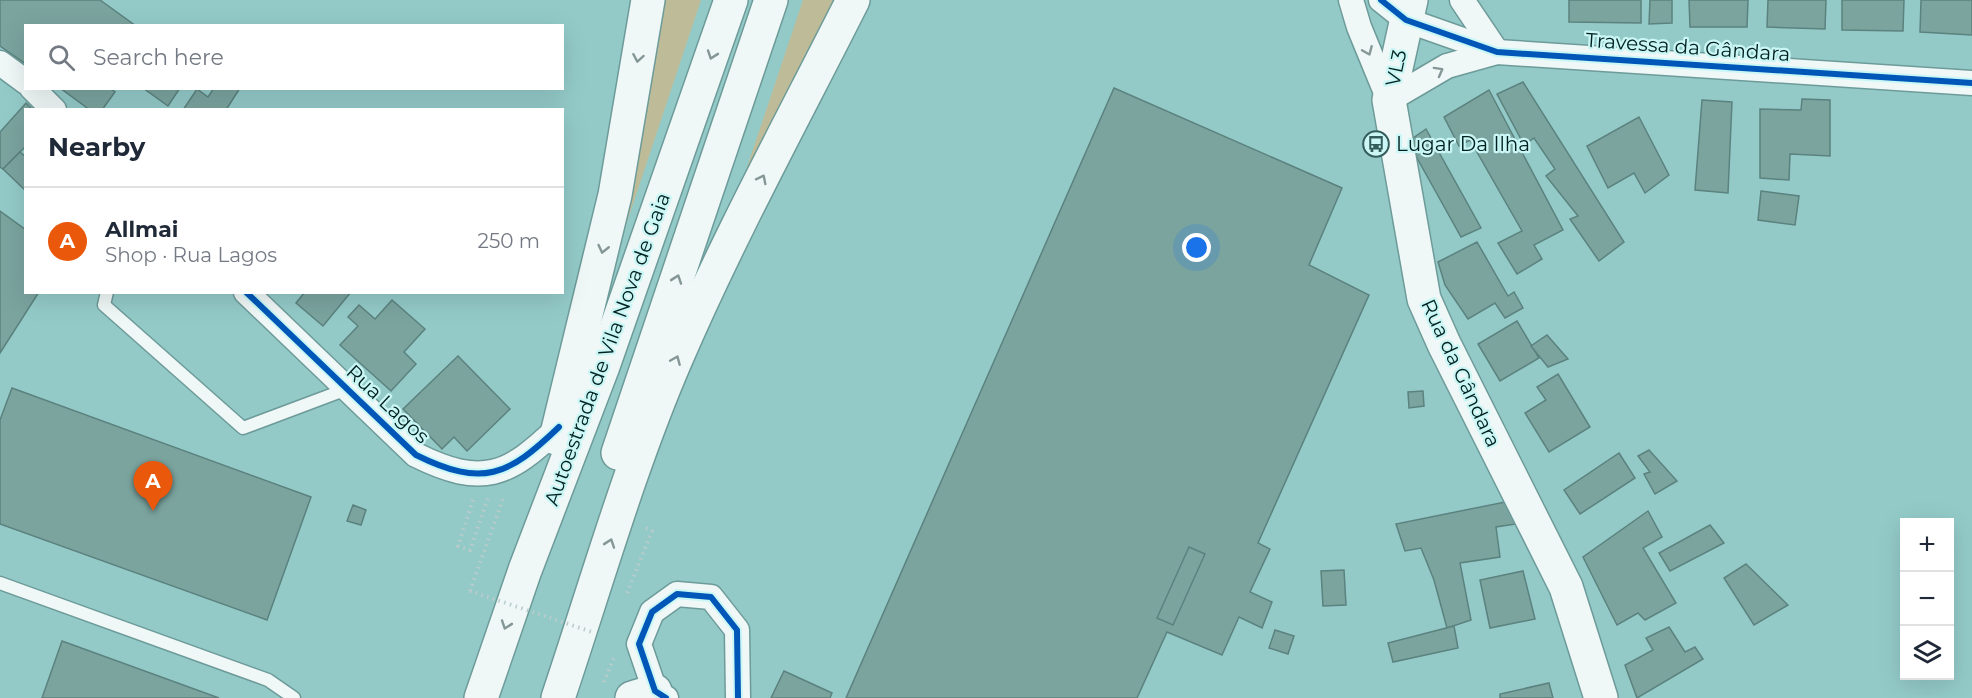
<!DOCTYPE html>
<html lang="en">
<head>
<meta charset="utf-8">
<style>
  :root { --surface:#fff; --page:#f6f6f7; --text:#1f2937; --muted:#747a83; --line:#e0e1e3; --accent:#ea580c }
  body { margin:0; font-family:Montserrat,sans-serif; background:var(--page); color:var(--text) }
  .controls { position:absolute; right:18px; bottom:18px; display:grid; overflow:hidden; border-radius:0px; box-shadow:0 6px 24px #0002 }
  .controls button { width:54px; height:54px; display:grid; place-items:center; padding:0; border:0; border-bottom:2px solid var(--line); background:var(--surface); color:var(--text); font:30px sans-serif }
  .you { position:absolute; left:1197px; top:248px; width:21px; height:21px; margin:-15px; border:4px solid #fff; border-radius:50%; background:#1a73e8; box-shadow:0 0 0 9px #1a73e833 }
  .badge { display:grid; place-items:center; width:39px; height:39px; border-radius:50%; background:var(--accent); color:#fff; font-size:20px; font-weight:700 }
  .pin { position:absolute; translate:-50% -50px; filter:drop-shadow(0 2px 3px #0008) }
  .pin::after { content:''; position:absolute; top:32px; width:21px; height:18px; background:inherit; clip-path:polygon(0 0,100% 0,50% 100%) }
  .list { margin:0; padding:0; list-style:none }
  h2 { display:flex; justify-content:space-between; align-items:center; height:78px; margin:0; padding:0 24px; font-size:26px }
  h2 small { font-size:20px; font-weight:400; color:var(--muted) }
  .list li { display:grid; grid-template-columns:39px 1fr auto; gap:18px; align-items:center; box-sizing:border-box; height:108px; padding:0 24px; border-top:2px solid var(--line) }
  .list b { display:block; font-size:22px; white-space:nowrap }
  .list p { margin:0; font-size:20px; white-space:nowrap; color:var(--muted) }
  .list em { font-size:20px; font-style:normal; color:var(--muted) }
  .icon { flex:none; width:33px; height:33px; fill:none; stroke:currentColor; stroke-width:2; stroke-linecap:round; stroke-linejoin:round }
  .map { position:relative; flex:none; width:1972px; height:698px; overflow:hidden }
  .search { position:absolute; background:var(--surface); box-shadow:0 6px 24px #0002; left:24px; top:24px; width:540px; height:66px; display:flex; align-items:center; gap:15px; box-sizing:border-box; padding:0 21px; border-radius:0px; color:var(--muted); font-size:22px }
  .panel { position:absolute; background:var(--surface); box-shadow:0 6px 24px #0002; left:24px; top:108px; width:540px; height:186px; border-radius:0px }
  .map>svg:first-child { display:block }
</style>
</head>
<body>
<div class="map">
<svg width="1972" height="698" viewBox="0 0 1972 698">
  <rect width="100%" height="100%" fill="#93cac8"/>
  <g fill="#bebc98">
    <polygon points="662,0 701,0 618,249"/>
    <polygon points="803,0 839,0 737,197"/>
  </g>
  <g fill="#7ba49f" stroke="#5b827e" stroke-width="1.5">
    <polygon points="0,0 100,0 136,26 26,26 26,64 0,46"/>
    <polygon points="1569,0 1641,0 1641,23 1569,22"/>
    <polygon points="1650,0 1672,0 1672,23 1649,24"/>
    <polygon points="1689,0 1748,0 1747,27 1690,27"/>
    <polygon points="1768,0 1826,0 1825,29 1767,27"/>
    <polygon points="1842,0 1904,0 1903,31 1842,30"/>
    <polygon points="1921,0 1972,0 1972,35 1920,32"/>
    <polygon points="1523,82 1624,242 1599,261 1570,219 1578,216 1546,176 1555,169 1534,138 1524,145 1497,94"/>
    <polygon points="60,88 110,88 115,92 102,110 90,110"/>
    <polygon points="143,88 180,88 168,106"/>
    <polygon points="214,88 240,88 226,110 183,110 197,89 208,97"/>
    <polygon points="1114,88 1342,188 1309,265 1369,295 1258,543 1270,549 1250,592 1272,602 1262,628 1239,617 1222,655 1167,632 1137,698 846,698"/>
    <polygon points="1489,90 1563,230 1534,245 1542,259 1517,274 1498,243 1522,231 1470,140 1459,146 1444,117"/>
    <polygon points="1802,99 1830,100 1830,156 1790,154 1789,180 1760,178 1760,109 1801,110"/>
    <polygon points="1702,100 1732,102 1728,193 1695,190"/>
    <polygon points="26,103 33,110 26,110 26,146 3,169 0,167 0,132"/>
    <polygon points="1639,117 1669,175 1645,193 1634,173 1608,188 1587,146"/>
    <polygon points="1426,129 1481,228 1461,237 1417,158 1413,138"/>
    <polygon points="20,152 26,157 26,191 3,169"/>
    <polygon points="1761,191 1799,196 1795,225 1758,220"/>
    <polygon points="0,211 26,230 26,292 39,292 0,353"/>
    <polygon points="1477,242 1508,296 1514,292 1523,308 1505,318 1495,303 1468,319 1445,285 1438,262"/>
    <polygon points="305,292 351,292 323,326 296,303"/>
    <polygon points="392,300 425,329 404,352 416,364 391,391 340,345 358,326 348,317 359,305 375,319"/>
    <polygon points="1517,321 1539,358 1500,381 1478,344"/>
    <polygon points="1547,335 1568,359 1548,367 1531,346"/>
    <polygon points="458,356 510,409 467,451 454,437 442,449 403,409"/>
    <polygon points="1558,374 1590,427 1549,452 1525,413 1546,400 1537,387"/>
    <polygon points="12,388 311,497 267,620 0,524 0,420"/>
    <polygon points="1423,391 1424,406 1409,408 1408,392"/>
    <polygon points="1649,450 1677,481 1655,494 1644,474 1650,472 1638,456"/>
    <polygon points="1619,453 1635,478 1580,514 1564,490"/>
    <polygon points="1505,502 1516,524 1496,527 1500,557 1460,563 1471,620 1447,628 1434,580 1421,548 1405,551 1396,524"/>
    <polygon points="353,505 366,510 361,525 347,521"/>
    <polygon points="1648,511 1662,537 1643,548 1676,603 1645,620 1638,613 1617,625 1583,557"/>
    <polygon points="1710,525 1724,543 1670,571 1659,553"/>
    <polygon points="1189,547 1205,554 1173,625 1157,618"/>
    <polygon points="1746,564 1788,605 1754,625 1724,578"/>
    <polygon points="1344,570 1346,605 1323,606 1321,571"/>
    <polygon points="1523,571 1535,619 1490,628 1480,580"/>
    <polygon points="1454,626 1458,648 1393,662 1388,643"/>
    <polygon points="1669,627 1685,652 1695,647 1703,659 1637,698 1625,665 1653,650 1646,638"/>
    <polygon points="1275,630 1294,636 1288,654 1269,648"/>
    <polygon points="62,641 219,698 42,698"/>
    <polygon points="784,671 832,693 830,698 771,698"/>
    <polygon points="1549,683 1553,698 1500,698 1500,694"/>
  </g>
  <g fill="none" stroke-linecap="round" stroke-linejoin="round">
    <g stroke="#6d9b99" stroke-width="15">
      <g id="service">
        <polyline points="107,292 104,305 243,428 347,389"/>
        <polyline points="0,583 268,680 294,698"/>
      </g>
    </g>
    <g stroke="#6d9b99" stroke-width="27">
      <g id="minor">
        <polyline points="1351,0 1359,27 1389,100 1447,66 1497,52"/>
        <polyline points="1381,0 1406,20 1497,52 1972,83"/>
        <polyline points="1462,0 1497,52"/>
        <polyline points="0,63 26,82"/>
        <polyline points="32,88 54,110"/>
        <path d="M246 292 416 455C483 488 508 476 559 427"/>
        <polyline points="666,698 655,691 639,644 652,612 677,594 711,597 737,630 738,698"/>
      </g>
    </g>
    <g stroke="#6d9b99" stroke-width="36">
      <polyline id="secondary" points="1411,0 1389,100 1424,299 1444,344 1566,587 1601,698"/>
    </g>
    <g stroke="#6d9b99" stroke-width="36">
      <g id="motorway">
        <polyline points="556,438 615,195 648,0"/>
        <polyline points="618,453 771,0"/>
        <polyline points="481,698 525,570 603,366 731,0"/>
        <path d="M558 698C596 585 629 468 676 359 729 236 793 119 853 0"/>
        <polyline points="632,698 655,691"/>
      </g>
    </g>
    <g stroke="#bacccb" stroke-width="4" stroke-dasharray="1.5 4.5" stroke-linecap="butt">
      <polyline points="473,500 458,546 470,550 488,498"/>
      <polyline points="470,591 504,496"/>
      <polyline points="627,593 652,531 646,528"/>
      <polyline points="604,682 615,655"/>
    </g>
    <use href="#service" stroke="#eff7f7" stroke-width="12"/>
    <use href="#minor" stroke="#eff7f7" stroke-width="24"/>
    <use href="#secondary" stroke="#eff7f7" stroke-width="33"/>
    <use href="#motorway" stroke="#eff7f7" stroke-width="33"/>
    <polyline stroke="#bacccb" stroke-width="4" stroke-dasharray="1.5 4.5" stroke-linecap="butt" points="470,591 595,633"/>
    <g stroke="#caf7f5" stroke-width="10">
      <g id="cycleway">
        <polyline points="1381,0 1406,20 1497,52 1972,83"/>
        <path d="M246 292 416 455C483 488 508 476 559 427"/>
        <polyline points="666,698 655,691 639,644 652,612 677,594 711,597 737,630 738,698"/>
      </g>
    </g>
    <use href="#cycleway" stroke="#0057b8" stroke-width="6"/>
  </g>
  <defs><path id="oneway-chevron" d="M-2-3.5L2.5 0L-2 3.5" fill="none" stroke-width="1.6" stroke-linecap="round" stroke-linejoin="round" transform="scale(1.5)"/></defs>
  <g stroke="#849796">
    <use href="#oneway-chevron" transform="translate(1368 51) rotate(67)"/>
    <use href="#oneway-chevron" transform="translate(712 55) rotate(109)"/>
    <use href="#oneway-chevron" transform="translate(638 58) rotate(100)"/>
    <use href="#oneway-chevron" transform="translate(1439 71) rotate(-29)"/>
    <use href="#oneway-chevron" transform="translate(762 179) rotate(-63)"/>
    <use href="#oneway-chevron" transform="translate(603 249) rotate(103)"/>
    <use href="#oneway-chevron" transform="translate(677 279) rotate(-71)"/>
    <use href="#oneway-chevron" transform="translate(676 360) rotate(-67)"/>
    <use href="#oneway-chevron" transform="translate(610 543) rotate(-71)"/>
    <use href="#oneway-chevron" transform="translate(506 625) rotate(109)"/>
  </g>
  <defs>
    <g id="bus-ring" transform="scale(1.35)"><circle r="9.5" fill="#caf7f5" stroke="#345c5b" stroke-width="1.5"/><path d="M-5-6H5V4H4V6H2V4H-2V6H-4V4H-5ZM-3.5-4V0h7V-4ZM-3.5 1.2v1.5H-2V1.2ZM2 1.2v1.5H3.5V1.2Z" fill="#345c5b"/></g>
  </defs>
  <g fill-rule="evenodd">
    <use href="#bus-ring" x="1376" y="144"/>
  </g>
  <g text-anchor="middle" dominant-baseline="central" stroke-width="4.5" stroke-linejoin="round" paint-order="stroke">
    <g font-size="20" fill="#012120" stroke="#caf7f5">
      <text transform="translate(1688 47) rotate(4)">Travessa da Gândara</text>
      <text transform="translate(1396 68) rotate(-78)">VL3</text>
      <text transform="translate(607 349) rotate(-70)">Autoestrada de Vila Nova de Gaia</text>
      <text transform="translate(1461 373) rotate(65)">Rua da Gândara</text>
      <text transform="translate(388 404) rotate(43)">Rua Lagos</text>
    </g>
    <g font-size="20" fill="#012120" stroke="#caf7f5" text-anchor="start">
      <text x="1396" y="144">Lugar Da Ilha</text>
    </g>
  </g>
</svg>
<div class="controls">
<button>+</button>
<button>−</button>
<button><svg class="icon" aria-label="layers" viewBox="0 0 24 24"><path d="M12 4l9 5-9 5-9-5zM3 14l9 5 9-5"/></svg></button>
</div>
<div class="you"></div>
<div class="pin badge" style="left:153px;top:511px">A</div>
<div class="search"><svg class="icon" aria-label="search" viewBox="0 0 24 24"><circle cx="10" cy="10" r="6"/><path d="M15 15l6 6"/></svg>Search here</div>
<section class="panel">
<h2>Nearby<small></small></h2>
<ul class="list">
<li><span class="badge">A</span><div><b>Allmai</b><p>Shop · Rua Lagos</p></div><em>250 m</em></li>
</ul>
</section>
</div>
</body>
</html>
